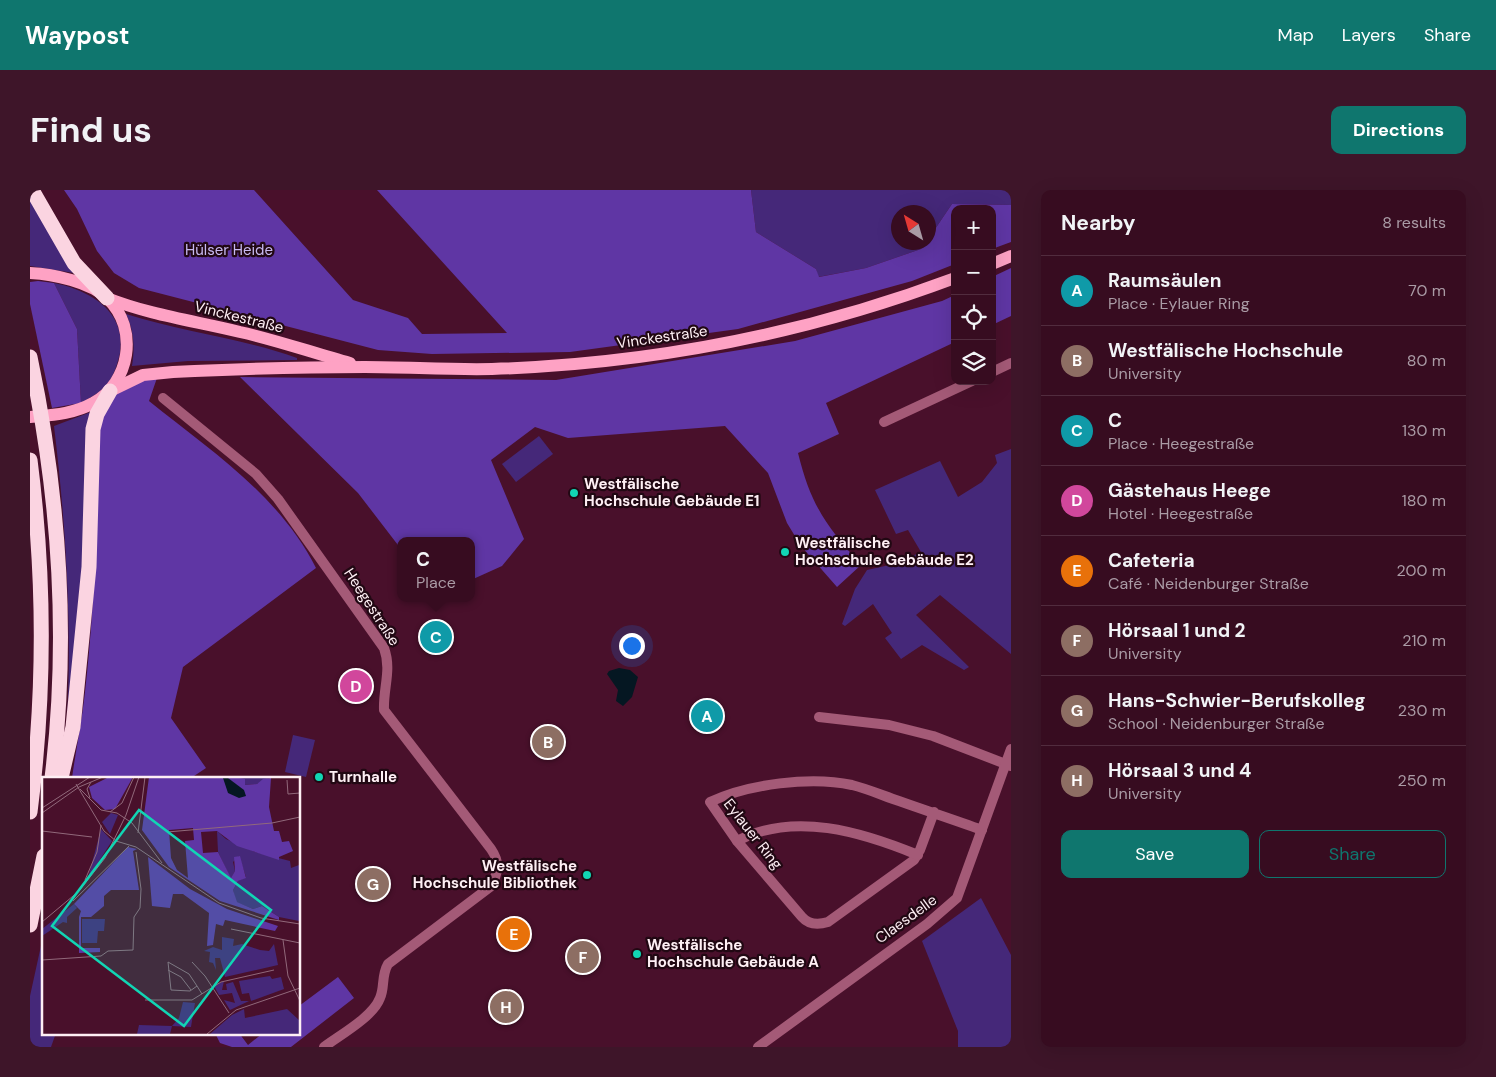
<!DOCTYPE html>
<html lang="en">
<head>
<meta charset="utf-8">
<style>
  :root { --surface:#370c20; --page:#3e1529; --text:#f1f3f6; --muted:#aa9ba5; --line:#512c3e; --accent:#0f766e }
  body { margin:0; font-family:"DM Sans",sans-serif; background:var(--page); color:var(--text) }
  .controls { position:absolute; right:15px; top:15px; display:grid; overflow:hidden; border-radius:10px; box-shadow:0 5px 20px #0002 }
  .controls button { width:45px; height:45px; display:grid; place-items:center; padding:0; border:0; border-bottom:1px solid var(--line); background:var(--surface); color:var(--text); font:25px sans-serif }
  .compass { position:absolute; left:861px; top:15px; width:45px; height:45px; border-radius:50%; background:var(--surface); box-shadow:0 5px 20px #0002; rotate:323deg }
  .you { position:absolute; left:601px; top:455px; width:18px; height:18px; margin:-12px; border:4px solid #fff; border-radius:50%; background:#1a73e8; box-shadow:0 0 0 8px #1a73e833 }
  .badge { display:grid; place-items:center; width:32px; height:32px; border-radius:50%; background:var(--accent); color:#fff; font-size:16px; font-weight:700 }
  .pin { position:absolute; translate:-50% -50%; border:2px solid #fff; box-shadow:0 1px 5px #0006 }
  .popup { position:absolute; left:367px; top:347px; width:78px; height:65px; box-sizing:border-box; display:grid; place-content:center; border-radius:10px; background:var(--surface); filter:drop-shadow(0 1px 4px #0005); font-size:16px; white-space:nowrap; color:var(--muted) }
  .popup b { font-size:19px; color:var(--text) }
  .popup::after { content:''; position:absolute; left:50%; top:100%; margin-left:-10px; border:10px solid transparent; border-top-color:var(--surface) }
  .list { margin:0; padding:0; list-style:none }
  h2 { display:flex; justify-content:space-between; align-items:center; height:65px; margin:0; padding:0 20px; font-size:21px }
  h2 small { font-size:16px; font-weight:400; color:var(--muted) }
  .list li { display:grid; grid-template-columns:32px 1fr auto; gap:15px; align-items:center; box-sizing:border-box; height:70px; padding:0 20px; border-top:1px solid var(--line) }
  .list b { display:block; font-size:19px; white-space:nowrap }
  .list p { margin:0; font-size:16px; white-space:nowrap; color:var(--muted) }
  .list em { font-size:16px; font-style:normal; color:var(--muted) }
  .actions { display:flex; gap:10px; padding:15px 20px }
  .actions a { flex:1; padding:11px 0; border:1px solid var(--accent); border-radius:10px; text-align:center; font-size:18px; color:var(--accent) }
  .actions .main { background:var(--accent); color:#fff }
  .icon { flex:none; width:28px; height:28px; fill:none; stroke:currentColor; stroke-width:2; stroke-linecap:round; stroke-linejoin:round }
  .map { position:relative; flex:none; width:981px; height:857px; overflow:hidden; border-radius:10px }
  header { display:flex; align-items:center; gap:30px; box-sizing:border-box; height:70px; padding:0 25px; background:var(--accent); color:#fff }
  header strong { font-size:24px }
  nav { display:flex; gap:28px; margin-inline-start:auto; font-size:18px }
  .intro { display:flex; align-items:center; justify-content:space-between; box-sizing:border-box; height:120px; padding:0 30px }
  h1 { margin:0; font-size:35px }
  .button { padding:12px 22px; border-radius:10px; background:var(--accent); color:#fff; font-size:18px; font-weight:700 }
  main { display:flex; gap:30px; padding:0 30px }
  aside { flex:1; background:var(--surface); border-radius:10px; box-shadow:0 5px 20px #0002 }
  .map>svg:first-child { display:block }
</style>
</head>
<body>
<header>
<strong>Waypost</strong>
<nav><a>Map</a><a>Layers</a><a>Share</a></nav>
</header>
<div class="intro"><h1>Find us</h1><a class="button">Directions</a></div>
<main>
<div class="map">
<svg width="981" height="857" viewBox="0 0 981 857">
  <rect width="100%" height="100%" fill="#49102b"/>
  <g fill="#452879">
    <polygon points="721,0 981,0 981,15 922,14 899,48 898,22 868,22 868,52 895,53 891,59 836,78 788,87 786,79 726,42"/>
    <polygon points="0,5 44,83 0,76"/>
    <path d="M24 93C59 100 97 121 90 163 87 176 83 188 74 198 67 204 59 208 51 213L47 139Z"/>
    <path d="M96 124C152 142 211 148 267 168V170L158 171 102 176C105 157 104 141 96 124Z"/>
    <path d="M61 222 54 368 37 534C42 434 36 335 24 236Z"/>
    <polygon points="509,246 523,264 486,292 472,274"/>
    <polygon points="981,259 981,464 910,405 886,425 939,477 934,480 892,455 871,469 855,448 862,443 843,414 815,436 812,434 825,399 837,380 864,374 891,362 878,340 866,344 845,300 910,271 928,307 952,292 967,273 965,265"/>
    <polygon points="263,545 285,550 276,587 255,582"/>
    <polygon points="951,708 981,765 981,857 928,857 928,841 892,751"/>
    <polygon points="14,742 14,843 26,843 21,857 0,857 0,806"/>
  </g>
  <g fill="#5f36a4">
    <polygon points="34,0 224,0 323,110 378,128 392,144 477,143 347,0 721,0 726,42 786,79 789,87 836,78 891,59 895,53 898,52 899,48 922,14 981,15 981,52 962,59 962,19 925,19 925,74 882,91 708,139 540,162 402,164 348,160 109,98 84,83 67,61 47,19"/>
    <polygon points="981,78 981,126 962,135 962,87"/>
    <polygon points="8,91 24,93 47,139 51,213 22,218 0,114 0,92"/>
    <path d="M925 105V152L796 213 809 244 768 263C781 316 796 335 831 375L807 397 771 356 757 333 738 283 695 236 538 248 505 237 461 270 494 349 472 376 441 390V351H371V359L328 303 210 187 526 190 765 151 912 111Z"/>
    <path d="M127 188 119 211C180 260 250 306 286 378L153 477 141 528 176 578 161 588H42C46 559 52 531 55 502 61 450 64 397 66 346 68 311 60 237 80 210 91 195 109 191 127 188Z"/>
    <polygon points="308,787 324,808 261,857 202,857 190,853 185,843 209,843 218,855 233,843 269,843 269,816"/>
  </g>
  <polygon fill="#051722" points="589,478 600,480 608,487 602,507 593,516 586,511 588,500 577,484 579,481"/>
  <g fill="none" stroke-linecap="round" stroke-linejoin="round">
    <g stroke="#a45a77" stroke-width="10">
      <polyline points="962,182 981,173"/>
      <path d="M133 208 226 284 248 309 354 458C362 480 353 498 354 520L461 659C470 672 469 683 460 697L358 774C351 786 355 797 350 808 343 827 310 845 294 857"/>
      <polyline points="854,232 942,191"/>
      <polyline points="789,527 859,535 903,546 981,576"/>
      <path d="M904 622 890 660 884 670 798 732C788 735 779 735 772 727L707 651 680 612C718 594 781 586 822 595 838 599 854 606 869 611 897 621 925 630 952 640"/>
      <path d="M707 651C764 621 832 642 888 665"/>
      <polyline points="728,857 897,734 927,708 981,559"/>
    </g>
    <g stroke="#fea2c4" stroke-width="12">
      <polyline points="962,74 981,66"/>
      <path d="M0 83C23 84 61 92 78 109 109 139 100 193 63 213 44 224 21 225 0 227"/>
      <path d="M77 108C120 125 165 131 210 142 247 150 283 163 320 173"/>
      <path d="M80 201 113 185 143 182C207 179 271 177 335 177 377 177 420 180 462 179 621 174 776 144 925 88"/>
    </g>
    <g stroke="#fbd4e1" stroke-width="15">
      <polyline points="2,0 44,73 77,108"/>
      <path d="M0 167C29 304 39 449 22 588"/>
      <path d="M0 270C15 387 15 505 0 622"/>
      <polyline points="31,588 43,537 59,377 63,239 67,224 80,201"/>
      <polyline points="0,735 14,666"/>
    </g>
  </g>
  <g fill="#11d5b4" stroke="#210813" stroke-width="2">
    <circle cx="544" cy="303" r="5"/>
    <circle cx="755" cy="362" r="5"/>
    <circle cx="289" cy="587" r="5"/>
    <circle cx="557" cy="685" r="5"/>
    <circle cx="607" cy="764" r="5"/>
  </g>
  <g text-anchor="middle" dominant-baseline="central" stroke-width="4.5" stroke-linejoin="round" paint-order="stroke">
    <g font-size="15" fill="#c7b9f1" stroke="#210813">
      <text x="199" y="60">Hülser Heide</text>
    </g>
    <g font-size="15" fill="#feeff4" stroke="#210813">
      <text transform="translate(209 127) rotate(14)">Vinckestraße</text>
      <text transform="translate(632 147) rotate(-8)">Vinckestraße</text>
      <text transform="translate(342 417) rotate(57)">Heegestraße</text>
      <text transform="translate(723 644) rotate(52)">Eylauer Ring</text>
      <text transform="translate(876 729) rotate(-36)">Claesdelle</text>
    </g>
    <g font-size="15" font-weight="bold" fill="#feeff4" stroke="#210813" text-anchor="start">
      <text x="554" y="294">Westfälische<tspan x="554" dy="17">Hochschule Gebäude E1</tspan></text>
      <text x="765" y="353">Westfälische<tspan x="765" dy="17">Hochschule Gebäude E2</tspan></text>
      <text x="299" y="587">Turnhalle</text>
      <text x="547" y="676" text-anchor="end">Westfälische<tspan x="547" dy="17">Hochschule Bibliothek</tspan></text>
      <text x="617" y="755">Westfälische<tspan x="617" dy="17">Hochschule Gebäude A</tspan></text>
    </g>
  </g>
  <g transform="translate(12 587)">
    <rect width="258" height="258" fill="#49102b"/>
    <path d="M192 0H229L215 7 203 8ZM69 36 76 38 68 57 60 45ZM59 52 70 64 46 101ZM175 54 184 62 213 75 248 84 249 91 257 88V144L237 140 220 129 211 132 194 125 191 113 196 104 204 100 197 79 191 85 193 94 189 102 176 75ZM32 127 35 131 25 140V146L21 145 0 159V152ZM40 142H63L62 154H56L55 166H40ZM180 160 192 162 191 169 200 167 218 173 227 174 232 167 236 188 183 200 178 181H173L174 193 171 186 167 185 168 175 162 174 171 170 180 173ZM228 199 230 202 239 200 242 212 209 224 207 216 200 217 197 204ZM182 204 180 213H185L184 207 191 205 199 224H207L188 233 182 223 193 226 190 216 177 218 172 209ZM141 225 153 226 149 250 130 249 128 257H95L97 248 130 249 137 241ZM202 232 203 241 245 232 257 243V257H168L190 238Z" fill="#452879"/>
    <path d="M67 0H91L73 32 63 33 50 21 47 10ZM107 0H192L203 2V8L215 7 221 2 229 1 227 30 232 54H237L240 65 247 64 251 74 237 80V83L195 69 175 54 159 55 161 76 176 75 189 101 193 94 192 80 198 79 204 101 196 104 191 113 195 125 211 132 220 129 237 140V143L178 124 127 90 100 53ZM151 51 152 63 143 64 146 101 135 93 129 81 127 53ZM86 70 95 72 91 74 97 113H69L62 119V129L49 140H39V171H58V175L37 176V140L39 134 32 127ZM106 80 148 112 185 132 236 149 233 154 183 143 181 149 174 147 171 168 165 169 167 136 141 117H131L128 131 110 129Z" fill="#5f36a4" fill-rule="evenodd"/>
    <path d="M181 1H186L202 13 204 19 197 21 186 16Z" fill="#051722"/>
    <path fill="none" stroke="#91697b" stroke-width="1" d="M245 3 246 17 258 16M34 7 62 54 74 64 94 70 177 126 219 141 258 147M38 12 59 33 75 36 90 46 120 86M48 21 45 12 49 5M0 31 48 0M68 35 80 26 92 0M0 36 37 10 61 0M0 54 50 60M125 55 230 46 258 40M96 56 103 0M43 103 55 75 59 48M31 124 87 69M0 145 37 114 63 81 84 38 97 0M189 152 258 166M241 163 246 199 258 224M0 183 59 179 66 174 91 173 92 140 98 131 99 112 94 75M150 185 163 199 187 236M126 193 139 200 149 213M155 209 148 214 129 213 126 185 147 197 155 209 160 217M103 223H150L179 205 232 193M165 257 194 233 258 211"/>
    <path fill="#11d5b4" fill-opacity="0.15" stroke="#11d5b4" stroke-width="2.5" d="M97 33 229 133 142 249 10 149Z"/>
    <rect width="258" height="258" fill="none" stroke="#feeff4" stroke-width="2.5"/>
  </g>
</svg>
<div class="controls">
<button>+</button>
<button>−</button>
<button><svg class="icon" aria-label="locate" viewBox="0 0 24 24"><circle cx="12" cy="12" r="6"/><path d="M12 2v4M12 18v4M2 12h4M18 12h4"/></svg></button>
<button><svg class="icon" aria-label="layers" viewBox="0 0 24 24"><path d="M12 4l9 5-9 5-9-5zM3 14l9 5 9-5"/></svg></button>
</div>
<svg class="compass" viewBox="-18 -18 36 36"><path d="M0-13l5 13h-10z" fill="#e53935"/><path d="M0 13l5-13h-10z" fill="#aa9ba5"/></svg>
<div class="you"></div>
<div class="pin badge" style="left:677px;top:526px;background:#0f9aa8">A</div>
<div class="pin badge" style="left:518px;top:552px;background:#8d6e63">B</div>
<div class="pin badge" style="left:406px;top:447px;background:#0f9aa8">C</div>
<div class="popup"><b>C</b>Place</div>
<div class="pin badge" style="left:326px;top:496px;background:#d1479c">D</div>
<div class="pin badge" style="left:484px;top:744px;background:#e8710a">E</div>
<div class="pin badge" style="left:553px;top:767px;background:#8d6e63">F</div>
<div class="pin badge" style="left:343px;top:694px;background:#8d6e63">G</div>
<div class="pin badge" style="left:476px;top:817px;background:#8d6e63">H</div>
</div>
<aside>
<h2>Nearby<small>8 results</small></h2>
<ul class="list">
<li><span class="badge" style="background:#0f9aa8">A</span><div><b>Raumsäulen</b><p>Place · Eylauer Ring</p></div><em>70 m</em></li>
<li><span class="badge" style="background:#8d6e63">B</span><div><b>Westfälische Hochschule</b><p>University</p></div><em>80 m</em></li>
<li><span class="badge" style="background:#0f9aa8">C</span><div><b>C</b><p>Place · Heegestraße</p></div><em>130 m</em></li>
<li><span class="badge" style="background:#d1479c">D</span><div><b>Gästehaus Heege</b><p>Hotel · Heegestraße</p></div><em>180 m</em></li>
<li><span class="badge" style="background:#e8710a">E</span><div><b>Cafeteria</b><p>Café · Neidenburger Straße</p></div><em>200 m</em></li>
<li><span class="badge" style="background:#8d6e63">F</span><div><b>Hörsaal 1 und 2</b><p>University</p></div><em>210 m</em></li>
<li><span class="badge" style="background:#8d6e63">G</span><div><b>Hans-Schwier-Berufskolleg</b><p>School · Neidenburger Straße</p></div><em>230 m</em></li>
<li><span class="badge" style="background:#8d6e63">H</span><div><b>Hörsaal 3 und 4</b><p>University</p></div><em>250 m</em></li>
</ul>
<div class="actions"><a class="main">Save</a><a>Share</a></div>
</aside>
</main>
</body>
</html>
